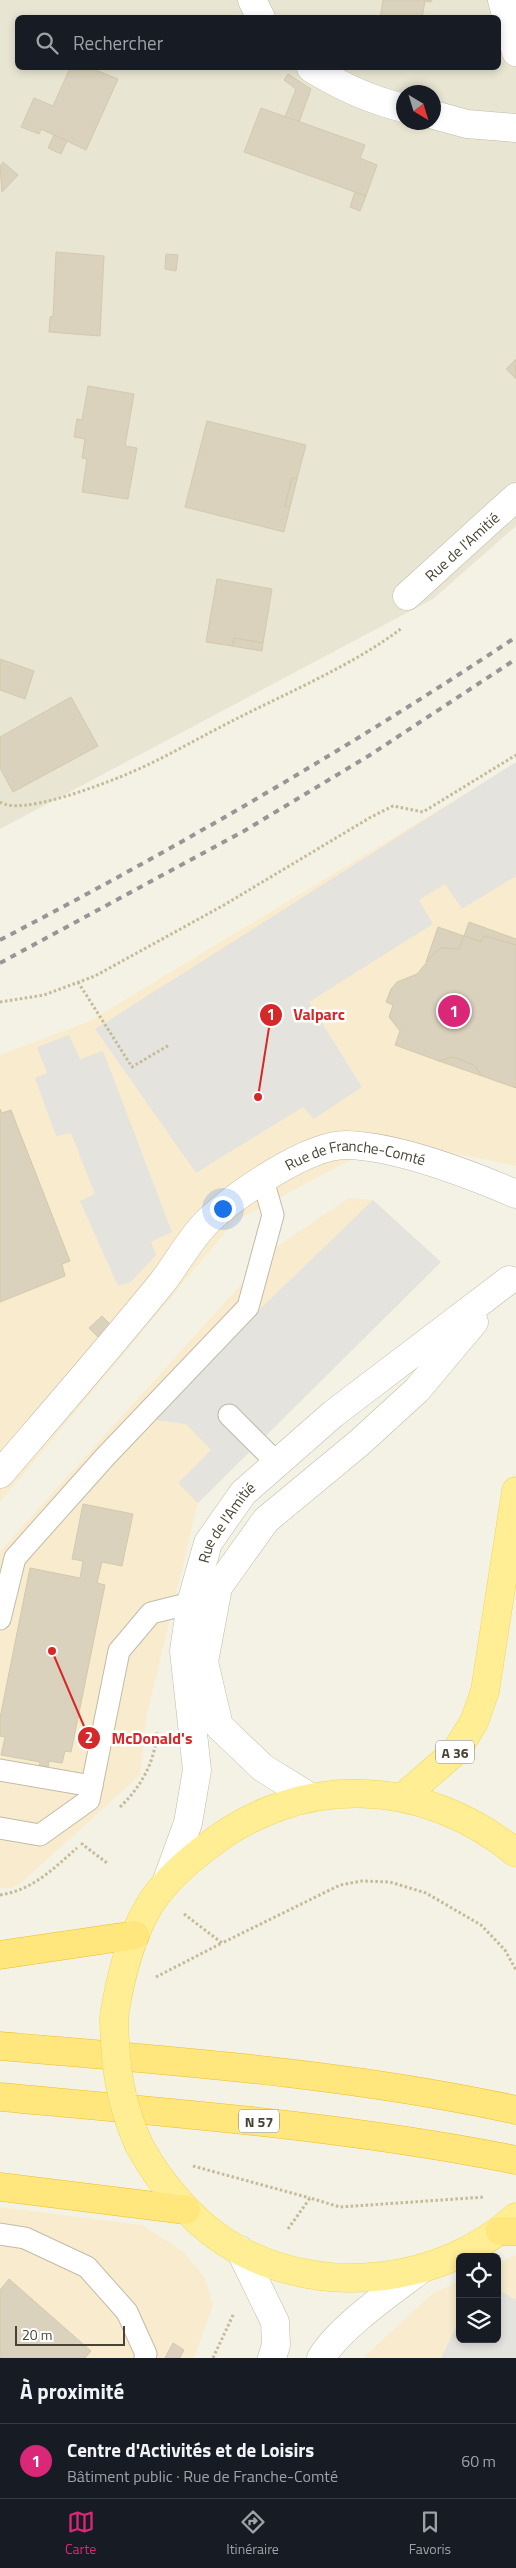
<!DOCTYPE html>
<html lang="fr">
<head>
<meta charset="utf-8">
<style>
  :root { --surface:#171b24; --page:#242831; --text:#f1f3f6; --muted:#9ea1a6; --line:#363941; --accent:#db2777 }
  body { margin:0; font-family:"Titillium Web",sans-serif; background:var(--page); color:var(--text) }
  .controls { position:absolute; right:15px; bottom:15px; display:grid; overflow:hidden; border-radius:8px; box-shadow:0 2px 8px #0003 }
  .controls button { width:45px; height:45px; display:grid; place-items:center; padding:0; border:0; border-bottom:1px solid var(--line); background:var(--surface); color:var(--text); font:25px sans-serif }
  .compass { position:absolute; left:396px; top:85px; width:45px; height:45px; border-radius:50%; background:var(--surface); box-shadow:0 2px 8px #0003; rotate:142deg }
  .scale { position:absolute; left:15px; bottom:12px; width:110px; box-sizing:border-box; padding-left:5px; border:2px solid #484334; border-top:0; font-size:14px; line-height:18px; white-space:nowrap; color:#484334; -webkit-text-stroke:4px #fff; paint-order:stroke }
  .you { position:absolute; left:222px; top:1208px; width:18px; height:18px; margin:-12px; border:4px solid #fff; border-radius:50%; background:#1a73e8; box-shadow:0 0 0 8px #1a73e833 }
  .badge { display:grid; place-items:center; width:32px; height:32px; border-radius:50%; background:var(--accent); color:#fff; font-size:16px; font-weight:700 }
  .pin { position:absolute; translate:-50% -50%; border:2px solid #fff; box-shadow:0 1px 5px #0006 }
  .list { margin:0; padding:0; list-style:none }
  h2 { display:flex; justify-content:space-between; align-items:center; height:65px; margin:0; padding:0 20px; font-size:21px }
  h2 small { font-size:16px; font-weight:400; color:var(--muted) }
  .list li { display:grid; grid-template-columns:32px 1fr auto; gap:15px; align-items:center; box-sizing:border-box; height:75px; padding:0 20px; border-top:1px solid var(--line) }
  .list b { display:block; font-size:19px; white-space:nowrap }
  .list p { margin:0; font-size:16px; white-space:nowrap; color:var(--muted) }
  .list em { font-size:16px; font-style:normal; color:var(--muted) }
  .icon { flex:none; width:28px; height:28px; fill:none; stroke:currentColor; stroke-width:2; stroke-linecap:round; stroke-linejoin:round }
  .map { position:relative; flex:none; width:516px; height:2358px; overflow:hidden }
  .search { position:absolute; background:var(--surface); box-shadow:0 2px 8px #0003; left:15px; right:15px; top:15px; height:55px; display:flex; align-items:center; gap:12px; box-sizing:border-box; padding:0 18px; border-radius:8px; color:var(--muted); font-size:19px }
  .sheet { height:140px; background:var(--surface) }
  nav { display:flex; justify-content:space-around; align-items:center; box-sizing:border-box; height:70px; border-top:1px solid var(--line); background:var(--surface); font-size:14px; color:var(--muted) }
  nav a { display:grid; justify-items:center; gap:2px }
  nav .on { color:var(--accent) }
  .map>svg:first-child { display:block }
</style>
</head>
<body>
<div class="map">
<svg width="516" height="2358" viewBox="0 0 516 2358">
  <rect width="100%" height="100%" fill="#f4f2e5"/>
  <path fill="#e9e5d3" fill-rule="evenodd" d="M0 0H516V526L433 599 0 829ZM18 18H498V68H18ZM404 92H434V122H404Z"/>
  <g fill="#f9ecce">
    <polygon points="516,763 516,1166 388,1140 234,1222 0,1502 0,1055 90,1021"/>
    <polygon points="349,1198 373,1200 441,1262 198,1503 147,1714 140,1775 20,1884 12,1888 0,1888 0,1551 273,1249"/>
    <polygon points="0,2207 142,2225 184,2252 205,2278 213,2305 194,2358 0,2358"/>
    <polygon points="516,2255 516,2358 363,2358 433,2293 460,2281 460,2339 497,2339 497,2264"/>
  </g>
  <g fill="#e5e3de">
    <polygon points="516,762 516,876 462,909 445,884 419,900 433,924 309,1002 362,1087 314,1119 303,1107 196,1173 95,1029"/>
    <polygon points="69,1035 80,1059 103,1051 172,1232 151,1242 156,1255 131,1282 118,1286 80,1201 95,1194 71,1133 56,1136 35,1078 47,1073 37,1047"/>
    <polygon points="373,1200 441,1262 198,1503 178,1483 211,1450 186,1424 146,1419"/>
    <polygon points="497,2289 516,2300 516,2358 441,2358 460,2319 460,2339 497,2339"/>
  </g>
  <g fill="#dad2bc" stroke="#d3c9ac">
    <polygon points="383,0 432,0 431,2 425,1 422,18 380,18"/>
    <polygon points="70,68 91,68 118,79 86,150 41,129 39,134 21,127 34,98 53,106"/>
    <polygon points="288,74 311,89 299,122 285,117 296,89 284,80"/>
    <polygon points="261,108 365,145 360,158 377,165 366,196 244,152"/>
    <polygon points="54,135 67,141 61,154 48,148"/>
    <polygon points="3,162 18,175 2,192 0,166"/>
    <polygon points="355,192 366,196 360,211 350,207"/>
    <polygon points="56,252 104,256 100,336 49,332 50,317 53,316"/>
    <polygon points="166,254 178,255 176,271 165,269"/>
    <polygon points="516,359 516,379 506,369"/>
    <polygon points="88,386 134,394 125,446 137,448 128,499 82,492 87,459 82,458 85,439 74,437 77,419 82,420"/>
    <polygon points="207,421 306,445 297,479 292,478 285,506 290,507 284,532 185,507"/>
    <polygon points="292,478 297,479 290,507 285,506"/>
    <polygon points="217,579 272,589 263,643 234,638 232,646 206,642"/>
    <polygon points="234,638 263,643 262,651 232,646"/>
    <polygon points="0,659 34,671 25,699 0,690"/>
    <polygon points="71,697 98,746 13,792 0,768 0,737"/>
    <polygon points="469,922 516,939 516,945 484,936 481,942 464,936"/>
    <polygon points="438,927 464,936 459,949 442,948 426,962"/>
    <polygon points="464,936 481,942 484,936 516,945 516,1088 482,1076 474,1065 453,1057 439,1061 395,1045 400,1031 389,1017 393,1005 386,1002 391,989 397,982 417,974 435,952 442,948 459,949"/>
    <polygon points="453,1057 474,1065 482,1076 439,1061"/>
    <polygon points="0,1109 2,1113 11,1110 70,1261 62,1264 65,1276 0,1302"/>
    <polygon points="102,1316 110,1324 98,1337 89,1328"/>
    <polygon points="83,1504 133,1514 122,1566 102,1562 97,1583 105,1585 71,1752 65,1751 62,1763 49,1761 48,1768 39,1766 40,1762 1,1755 5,1737 0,1736 0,1718 30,1568 80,1578 83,1561 72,1559"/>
    <polygon points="9,2279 91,2351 85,2358 0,2358 0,2290"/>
    <polygon points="173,2343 184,2350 180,2358 165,2358"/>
  </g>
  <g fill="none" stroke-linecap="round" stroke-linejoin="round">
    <g stroke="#c1bba7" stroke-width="23">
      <g id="service">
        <polyline points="229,1415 277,1463"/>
        <polyline points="0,1619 15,1558 105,1457 248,1307 273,1215 263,1180"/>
        <polyline points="0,1770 92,1786"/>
        <polyline points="0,1828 40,1835 89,1800 119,1651 151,1613 191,1603"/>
        <polyline points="0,2234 25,2238 87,2267 127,2312 146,2354 145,2358"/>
      </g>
    </g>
    <g stroke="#c1bba7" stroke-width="29">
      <g id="minor">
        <polyline points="252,0 261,18"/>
        <path d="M311 68C340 86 370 100 404 108"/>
        <polyline points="434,115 467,124 516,128"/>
        <path id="s1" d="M407 596 516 497"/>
        <path id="s2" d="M0 1474C54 1411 109 1348 161 1284 177 1264 190 1238 209 1220 237 1194 307 1145 346 1145 398 1146 469 1174 516 1194"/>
      </g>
    </g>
    <g stroke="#c1bba7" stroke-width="29">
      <g id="tertiary">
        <polyline points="502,0 516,52"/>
        <polyline points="310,1797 263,1768 219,1726 204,1662 218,1587 266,1520 359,1443 417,1390 474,1322"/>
        <path id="s3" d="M166 1883 188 1823 197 1770 184 1651 191 1603 208 1543 243 1493 333 1414 509 1280"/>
        <polyline points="240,2250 275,2322 276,2345 272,2358"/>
        <path d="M321 2358C340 2327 391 2292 420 2270"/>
      </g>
    </g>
    <g stroke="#f0d658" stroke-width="29">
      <g id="primary">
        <polyline points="403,1797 456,1751 474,1722 485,1691 516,1491"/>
        <path d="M114 2017C120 1979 129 1940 149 1906 163 1883 183 1865 204 1849 299 1772 423 1777 516 1853"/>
        <path d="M139 2145C162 2187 197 2228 240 2251 328 2297 442 2283 516 2217"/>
      </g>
    </g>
    <g stroke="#eebe26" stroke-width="29">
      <g id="trunk">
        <polyline points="0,1955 135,1935"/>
        <path d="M0 2046C172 2061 347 2073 516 2110"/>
        <path d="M0 2097C173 2113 346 2126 516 2160"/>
        <polyline points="0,2187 186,2210"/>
        <polyline points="500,2231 516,2231"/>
      </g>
    </g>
    <g stroke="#c4ba97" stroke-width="3" stroke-dasharray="2.5 2.5" stroke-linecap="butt">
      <path d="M0 802C21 816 97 786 120 777 160 761 198 738 236 719 289 692 355 664 402 628"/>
      <polyline points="78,982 132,1067 169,1045"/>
      <polyline points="0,1002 44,995 95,976 224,905 371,817 393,806 423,812 516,755"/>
      <path d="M120 1807C141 1787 155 1762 157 1732"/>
      <polyline points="83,1843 82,1844 107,1863"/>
      <path d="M0 1895C33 1890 53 1869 77 1848"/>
      <polyline points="184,1914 222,1943 340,1885 362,1881 390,1882 426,1893 481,1925 505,1950 516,1970"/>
      <polyline points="156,1977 222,1943"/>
      <polyline points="193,2166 310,2198"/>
      <polyline points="288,2229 310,2198 340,2207 485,2197"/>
      <polyline points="213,2358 234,2313"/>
    </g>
    <use href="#service" stroke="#fff" stroke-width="21"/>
    <use href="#minor" stroke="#fff" stroke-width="28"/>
    <use href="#tertiary" stroke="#fff" stroke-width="28"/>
    <use href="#primary" stroke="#ffee94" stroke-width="28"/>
    <use href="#trunk" stroke="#ffe67d" stroke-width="28"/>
    <g stroke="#969696" stroke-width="4" stroke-dasharray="6 6" stroke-linecap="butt">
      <path d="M0 940C177 848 349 748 516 637"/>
      <polyline points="0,963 244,831 370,755 516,659"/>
    </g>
    <g stroke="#f0d658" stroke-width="29" stroke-linecap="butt">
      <path id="primary-bridge" d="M114 2017C115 2065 119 2100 139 2145"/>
    </g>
    <use href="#primary-bridge" stroke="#ffee94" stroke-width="28"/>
  </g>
  <g text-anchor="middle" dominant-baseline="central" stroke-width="5" stroke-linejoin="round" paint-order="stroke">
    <g fill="#fff" stroke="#7f7b71" stroke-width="1">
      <rect x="436" y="1740.5" width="38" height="23" rx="4"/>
      <rect x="239" y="2109.5" width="40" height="23" rx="4"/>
    </g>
    <g font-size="14" font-weight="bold" fill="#484334">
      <text x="455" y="1752">A 36</text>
      <text x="259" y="2121">N 57</text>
    </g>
    <g font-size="15" fill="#484334" stroke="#fff">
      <text stroke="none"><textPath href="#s1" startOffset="74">Rue de l'Amitié</textPath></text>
      <text stroke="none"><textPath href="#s2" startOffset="496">Rue de Franche-Comté</textPath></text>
      <text stroke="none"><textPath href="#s3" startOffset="375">Rue de l'Amitié</textPath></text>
    </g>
  </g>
  <path fill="none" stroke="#d62828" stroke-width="2" d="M258 1097L271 1015M52 1651L89 1738"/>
  <g fill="#d62828" stroke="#fff" stroke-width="2">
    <circle cx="258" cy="1097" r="5"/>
    <circle cx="52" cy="1651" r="5"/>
    <circle cx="271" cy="1015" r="12"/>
    <circle cx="89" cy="1738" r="12"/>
  </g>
  <g font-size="15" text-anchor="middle" font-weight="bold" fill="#fff">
    <text x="271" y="1020">1</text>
    <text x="89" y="1743">2</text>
  </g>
  <g font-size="16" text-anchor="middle" font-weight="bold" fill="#d62828" stroke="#fff" stroke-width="5" stroke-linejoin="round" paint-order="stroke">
    <text x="319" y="1020">Valparc</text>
    <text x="152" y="1744">McDonald's</text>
  </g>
</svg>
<div class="controls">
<button><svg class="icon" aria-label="locate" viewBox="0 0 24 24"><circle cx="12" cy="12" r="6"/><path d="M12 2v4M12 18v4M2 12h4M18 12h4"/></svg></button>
<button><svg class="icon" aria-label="layers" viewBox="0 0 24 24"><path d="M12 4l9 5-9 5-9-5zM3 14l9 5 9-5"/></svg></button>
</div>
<svg class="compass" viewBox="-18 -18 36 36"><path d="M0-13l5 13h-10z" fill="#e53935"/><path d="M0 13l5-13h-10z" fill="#9ea1a6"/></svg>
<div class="scale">20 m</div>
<div class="you"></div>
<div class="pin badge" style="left:454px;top:1011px">1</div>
<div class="search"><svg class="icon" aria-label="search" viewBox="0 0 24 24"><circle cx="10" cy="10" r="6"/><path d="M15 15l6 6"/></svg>Rechercher</div>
</div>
<section class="sheet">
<h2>À proximité<small></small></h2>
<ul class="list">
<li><span class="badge">1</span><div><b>Centre d'Activités et de Loisirs</b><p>Bâtiment public · Rue de Franche-Comté</p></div><em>60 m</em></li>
</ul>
</section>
<nav>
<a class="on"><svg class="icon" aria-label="map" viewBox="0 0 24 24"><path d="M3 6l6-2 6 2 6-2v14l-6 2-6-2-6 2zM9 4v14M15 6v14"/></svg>Carte</a>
<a><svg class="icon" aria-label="directions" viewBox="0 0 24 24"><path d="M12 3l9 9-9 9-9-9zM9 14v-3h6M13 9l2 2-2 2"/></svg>Itinéraire</a>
<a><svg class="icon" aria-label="saved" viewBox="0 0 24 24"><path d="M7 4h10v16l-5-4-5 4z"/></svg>Favoris</a>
</nav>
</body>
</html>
